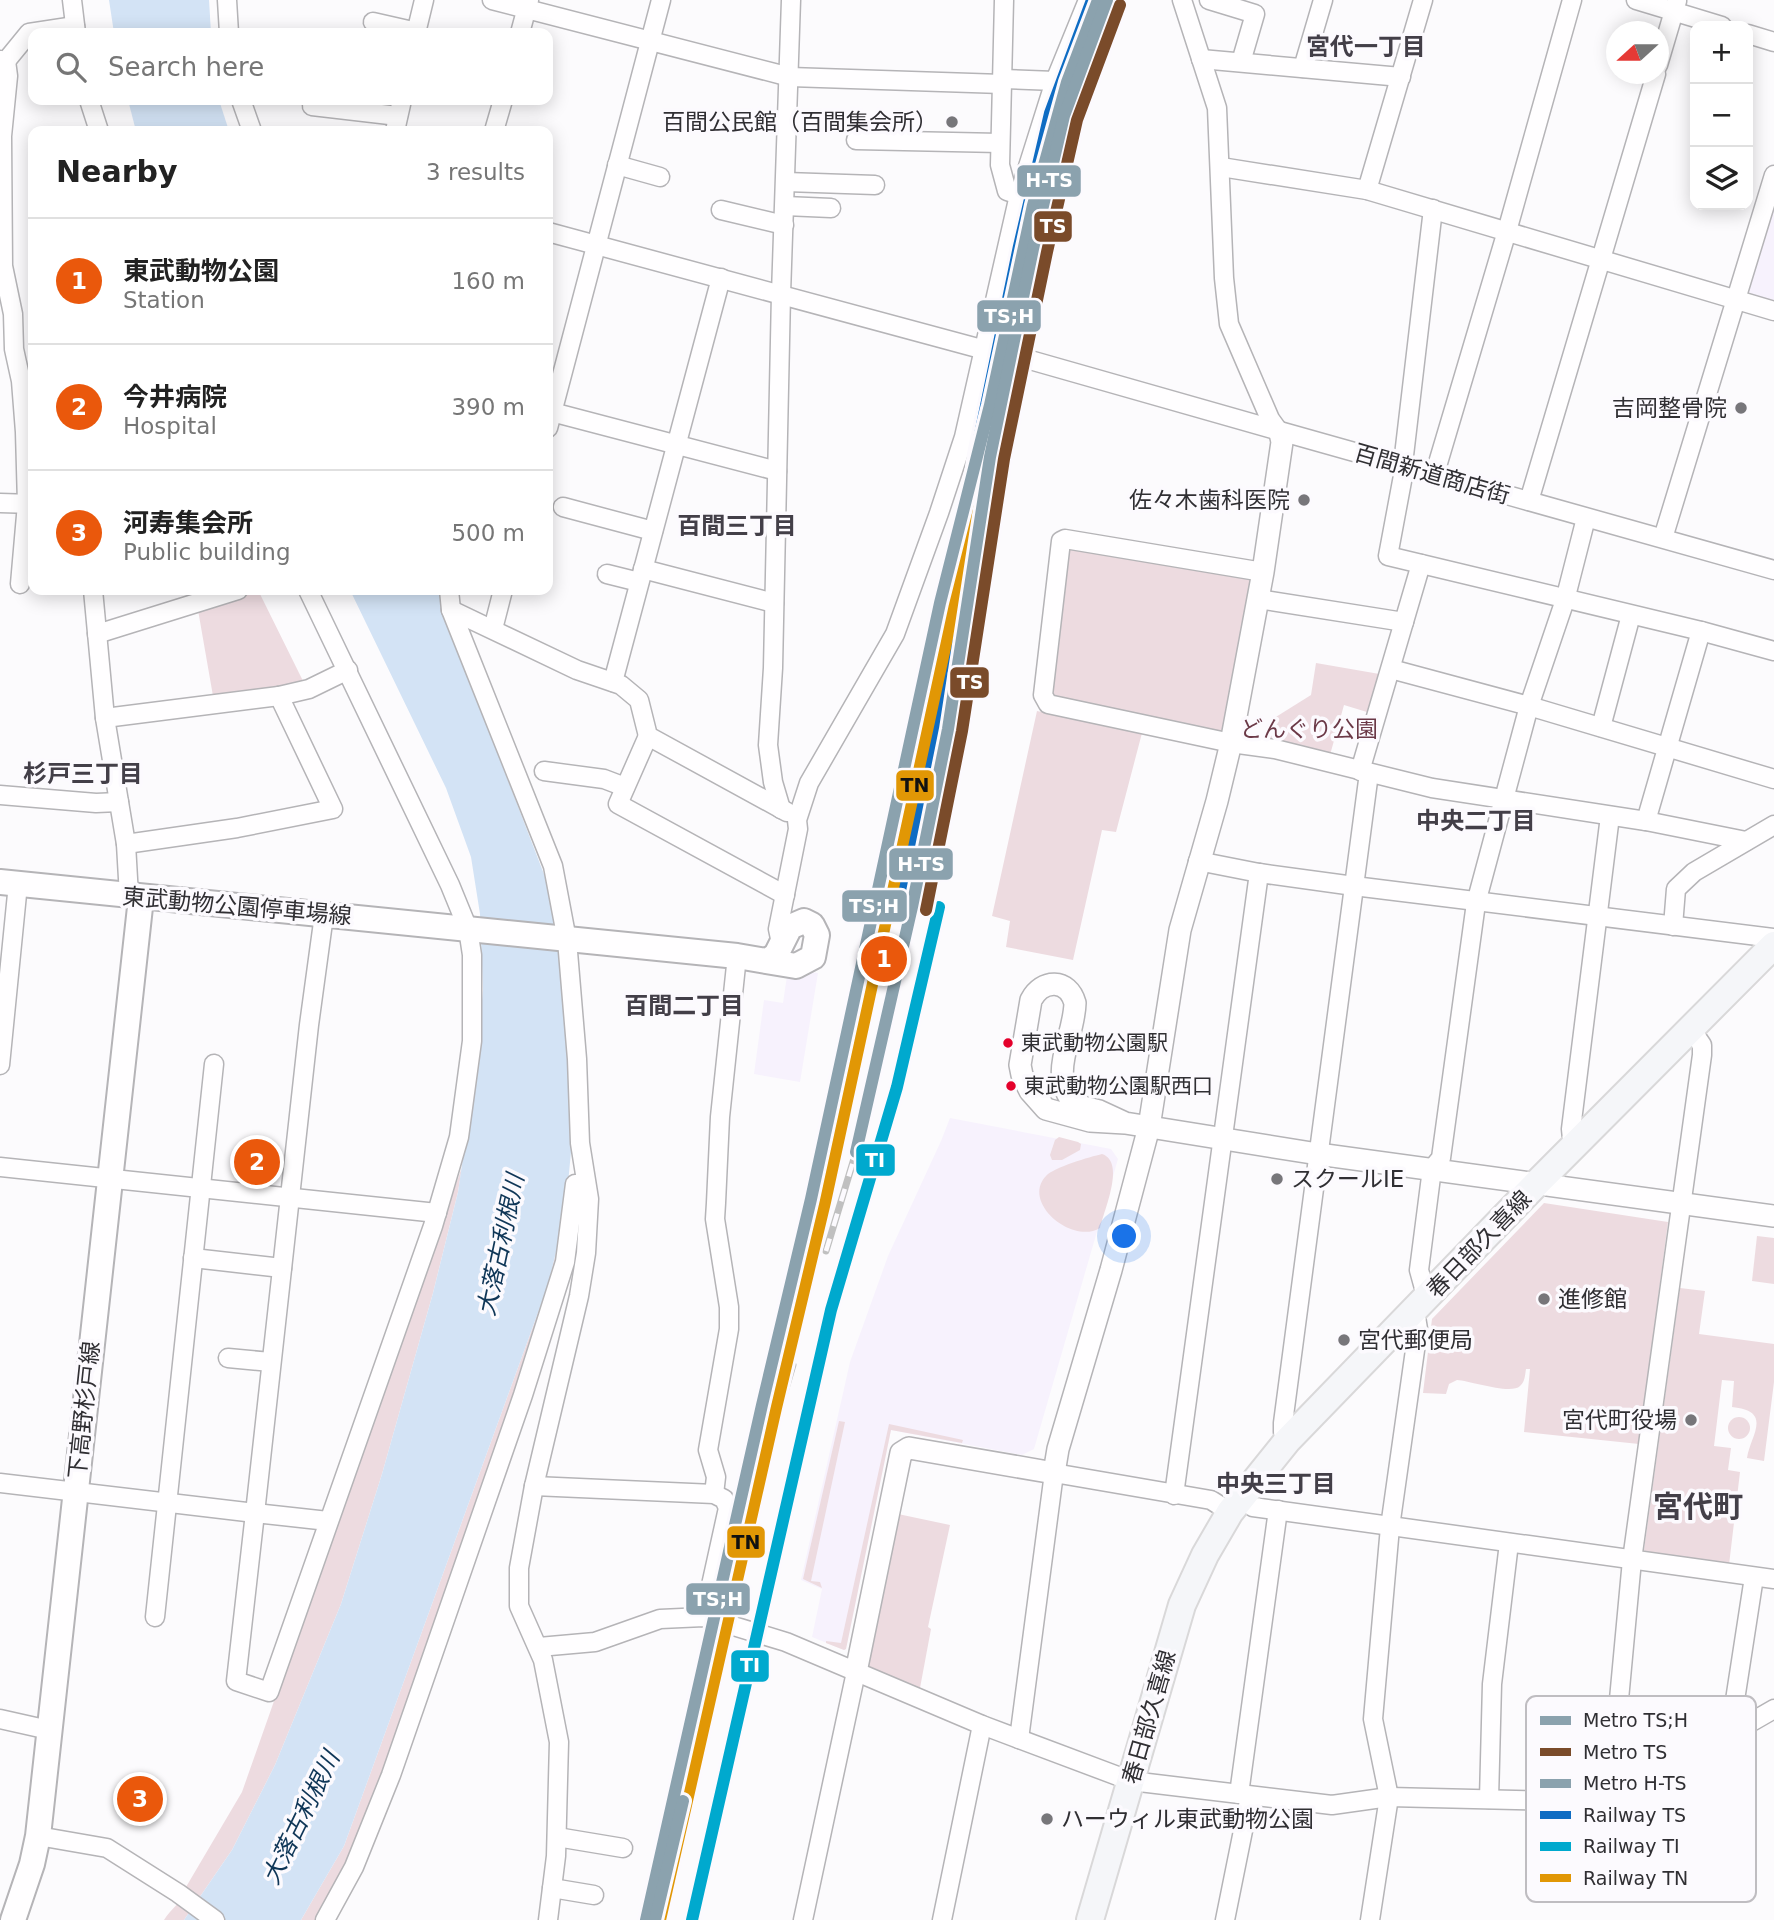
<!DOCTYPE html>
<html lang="en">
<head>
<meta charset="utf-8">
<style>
  :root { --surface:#fff; --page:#f6f6f6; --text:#222; --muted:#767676; --line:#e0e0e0; --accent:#ea580c }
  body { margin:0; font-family:"DejaVu Sans","Noto Sans JP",sans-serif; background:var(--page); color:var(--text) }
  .controls { position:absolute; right:21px; top:21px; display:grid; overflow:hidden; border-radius:14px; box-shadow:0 4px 18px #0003 }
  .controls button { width:63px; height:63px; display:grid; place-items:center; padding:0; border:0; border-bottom:2px solid var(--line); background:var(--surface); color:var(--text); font:35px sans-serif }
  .compass { position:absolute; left:1606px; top:21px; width:63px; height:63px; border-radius:50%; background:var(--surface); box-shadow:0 4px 18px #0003; rotate:249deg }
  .you { position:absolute; left:1125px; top:1237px; width:24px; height:24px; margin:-18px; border:5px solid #fff; border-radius:50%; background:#1a73e8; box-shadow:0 0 0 10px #1a73e833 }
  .badge { display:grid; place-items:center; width:46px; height:46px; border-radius:50%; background:var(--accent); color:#fff; font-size:23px; font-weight:700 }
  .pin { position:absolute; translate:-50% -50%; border:4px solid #fff; box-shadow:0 2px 7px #0006 }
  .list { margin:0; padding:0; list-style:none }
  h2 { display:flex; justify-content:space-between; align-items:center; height:91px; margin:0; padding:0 28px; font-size:30px }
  h2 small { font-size:23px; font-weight:400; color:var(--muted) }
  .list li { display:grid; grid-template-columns:46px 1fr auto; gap:21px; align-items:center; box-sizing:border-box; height:126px; padding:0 28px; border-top:2px solid var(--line) }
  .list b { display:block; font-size:26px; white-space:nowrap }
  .list p { margin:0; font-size:23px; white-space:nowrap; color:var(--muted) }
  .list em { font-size:23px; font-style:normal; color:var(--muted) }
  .icon { flex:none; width:38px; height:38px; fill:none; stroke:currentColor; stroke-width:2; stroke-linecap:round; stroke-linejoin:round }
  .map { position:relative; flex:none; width:1774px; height:1920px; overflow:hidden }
  .search { position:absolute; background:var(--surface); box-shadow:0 4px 18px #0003; left:28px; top:28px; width:525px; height:77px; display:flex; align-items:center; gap:18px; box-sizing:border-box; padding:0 24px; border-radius:14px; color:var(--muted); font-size:26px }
  .panel { position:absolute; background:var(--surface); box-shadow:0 4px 18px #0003; left:28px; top:126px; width:525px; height:469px; border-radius:14px }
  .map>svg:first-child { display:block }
</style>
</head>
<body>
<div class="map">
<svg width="1774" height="1920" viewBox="0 0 1774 1920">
  <rect width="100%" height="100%" fill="#fcfbfd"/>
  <g fill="#f7f2fd">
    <polygon points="1774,199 1774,304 1750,297 1747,290"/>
    <polygon points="788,969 818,973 800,1082 754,1074 764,1000 783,1003"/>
    <polygon points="950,1118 1111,1149 1118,1159 1034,1449 1022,1455 891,1430 846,1649 844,1650 812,1637 822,1589 801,1580 850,1362 888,1256 941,1141"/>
  </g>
  <g fill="#eddbe0">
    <polygon points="1071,549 1248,576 1252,581 1227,728 1222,732 1056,697 1051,691 1066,553"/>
    <polygon points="251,590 258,590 304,683 213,696 198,610 230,601"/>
    <polygon points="1316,663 1391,676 1380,716 1344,705 1328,762 1267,747 1271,720 1311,695"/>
    <polygon points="1037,711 1142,733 1116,832 1102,830 1073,960 1006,947 1010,921 992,916"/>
    <polygon points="1059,1137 1078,1142 1081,1144 1080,1150 1062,1160 1052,1160 1050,1155 1055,1140"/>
    <path d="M1102 1154C1126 1162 1104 1210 1100 1228 1072 1245 1021 1202 1046 1176 1054 1167 1090 1157 1102 1154Z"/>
    <path d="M462 1167 458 1192 433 1293 382 1474 341 1604 275 1765 232 1850 184 1920H164C171 1909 180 1903 187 1892L186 1887 242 1792Z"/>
    <path d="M1544 1203 1668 1222 1639 1444 1524 1432 1530 1369H1526C1525 1375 1525 1382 1520 1386 1511 1395 1471 1381 1457 1380L1449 1384 1446 1394 1423 1393 1432 1319Z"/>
    <polygon points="565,1215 555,1284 360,1836 321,1920 301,1920 344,1846 548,1285"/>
    <polygon points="1757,1236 1774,1238 1774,1284 1752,1281"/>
    <path d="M1680 1288 1705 1291 1699 1334 1774 1344V1382L1764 1461 1747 1458C1750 1436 1774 1411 1732 1407L1734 1381 1722 1380 1714 1446 1731 1448 1728 1470 1740 1472 1729 1565 1648 1556 1644 1550Z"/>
    <circle cx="1739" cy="1428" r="11"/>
    <polygon points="839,1421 845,1422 811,1581 820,1582 822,1588 803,1579"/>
    <polygon points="889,1424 963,1440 962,1443 891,1430 846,1649 844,1650 826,1643 826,1641 841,1643"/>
    <polygon points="898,1514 950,1525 928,1627 931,1629 920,1688 870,1667 866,1660"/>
  </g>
  <g fill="#d3e3f5">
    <polygon points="109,0 209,0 211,33 114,33"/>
    <polygon points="128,100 219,100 229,131 136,131"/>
    <polygon points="350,590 440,590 457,648 547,882 557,922 575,1110 565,1215 548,1285 344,1846 301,1920 184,1920 232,1850 275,1765 341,1604 382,1474 433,1293 458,1192 474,1083 483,990 480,914 471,857 446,788"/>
  </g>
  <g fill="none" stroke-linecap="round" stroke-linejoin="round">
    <g stroke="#b5b4b7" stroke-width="21">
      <g id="minor">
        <polyline points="72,0 76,33"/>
        <polyline points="227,0 229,33"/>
        <polyline points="492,0 790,77 1002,84"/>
        <polyline points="1004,0 1000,165 1007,191 1019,195"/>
        <polyline points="1182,0 1217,108 1224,278 1229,324 1270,419 1280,433"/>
        <polyline points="1209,0 1255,14 1241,62"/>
        <polyline points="1636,0 1722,26"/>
        <polyline points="373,22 417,32"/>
        <polyline points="416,33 424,0"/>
        <polyline points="520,33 529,0"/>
        <polyline points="1748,34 1774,42"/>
        <polyline points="1201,59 1401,77"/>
        <polyline points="0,60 6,61 29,33 75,26"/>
        <polyline points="6,61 8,76 2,136 3,266 13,314 14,349 21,381 25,432 27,504 20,584"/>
        <polyline points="1658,65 1677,1"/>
        <polyline points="1303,68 1323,0"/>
        <polyline points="1002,79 1055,81"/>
        <polyline points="89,100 99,131"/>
        <polyline points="241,100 252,131"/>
        <polyline points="312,106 398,116"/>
        <polyline points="395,131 402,100"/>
        <polyline points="494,131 503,100"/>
        <polyline points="856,140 1000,143"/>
        <polyline points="617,165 660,177"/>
        <polyline points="1221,167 1367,190 1774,311"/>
        <polyline points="786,182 875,185"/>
        <polyline points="1367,190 1423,0"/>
        <polyline points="785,206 831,208"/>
        <polyline points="721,210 784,225"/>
        <path d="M548 232 985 350 1023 358C1273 430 1523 499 1774 570"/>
        <polyline points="548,411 777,471"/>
        <polyline points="548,428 661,0"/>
        <polyline points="1403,464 1433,209"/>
        <polyline points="1405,465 1388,556 1701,631 1774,651"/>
        <polyline points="1435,473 1507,231 1572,0"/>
        <polyline points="1529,501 1656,74"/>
        <polyline points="0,503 33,504"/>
        <polyline points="563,507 653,531"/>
        <polyline points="1663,538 1774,175"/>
        <polyline points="643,569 774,603"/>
        <polyline points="1263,572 1065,539 1061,541 1043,695 1048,704 1231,743 1275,749 1432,788 1646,821 1746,841"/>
        <polyline points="607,574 639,582"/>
        <polyline points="93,590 105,718 126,844 129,896"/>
        <polyline points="308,590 450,885 468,929 472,955 472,1041 459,1137 433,1226 269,1692 236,1681 255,1513 328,1521"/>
        <polyline points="449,590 451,610 553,866 567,940 577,1059 580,1143 589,1199 586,1253 579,1296 534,1486 519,1568 519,1606 543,1660 559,1742 556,1856 548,1920"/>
        <polyline points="1258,599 1404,622"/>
        <polyline points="451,610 577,670 621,685 639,700 648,736 787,812"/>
        <polyline points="493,629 503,590"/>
        <polyline points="97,634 238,590"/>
        <polyline points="1391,669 1529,706 1774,779"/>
        <polyline points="613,682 721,278"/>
        <polyline points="105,718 279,696 309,689 348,670"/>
        <polyline points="1601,727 1631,615"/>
        <polyline points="648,736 618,804 785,895"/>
        <polyline points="544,771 604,779 625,787"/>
        <polyline points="1360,771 1421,564"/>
        <polyline points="0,795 96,803 119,802"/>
        <polyline points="781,809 773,782 768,745 773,668 781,294 791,0"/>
        <polyline points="1646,821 1701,631"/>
        <polyline points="126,844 237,828 333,809 279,696"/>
        <polyline points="1198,861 1259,873 1354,886 1774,938"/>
        <polyline points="1673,926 1676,889 1694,872 1774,825"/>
        <polyline points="781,943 778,929 798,829 797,820 809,783 895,634 939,513 964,437 1019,195 1055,81 1088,0"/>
        <polyline points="0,1065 18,884"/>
        <polyline points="1573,1149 1571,1129 1610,816"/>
        <polyline points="0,1167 437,1213"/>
        <polyline points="193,1258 282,1268"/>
        <polyline points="1427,1299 1419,1270 1432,1169 1441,1158 1476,903 1529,706 1565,600 1586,518"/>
        <polyline points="228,1358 271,1362"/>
        <polyline points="1287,1441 1283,1432 1283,1423 1369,773"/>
        <polyline points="0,1483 255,1513 309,1025 324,915"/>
        <polyline points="534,1486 714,1494 724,1499 728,1508 704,1617"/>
        <polyline points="714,1494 716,1477 708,1450 729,1329 729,1307 715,1219 716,1203 720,1117 737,956"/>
        <polyline points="1174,1495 1259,873"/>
        <polyline points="1240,1498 1253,1507 1774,1579"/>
        <polyline points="155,1617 214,1064"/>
        <polyline points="539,1647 595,1642 660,1619 704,1617 786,1642 982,1725 1131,1781 1332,1805 1389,1797 1593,1802 1661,1774 1774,1709"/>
        <polyline points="0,1719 49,1730"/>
        <polyline points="1733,1732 1731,1726 1754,1577"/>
        <polyline points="1019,1739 1054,1473 1211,1500 1230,1512"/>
        <polyline points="1239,1794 1278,1510"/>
        <polyline points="1610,1796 1632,1560 1702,1055 1702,1045 1691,1029"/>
        <polyline points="1489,1799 1492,1684 1509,1543"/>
        <polyline points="38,1836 107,1848 178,1893 215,1920"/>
        <polyline points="557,1837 623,1848"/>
        <polyline points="552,1888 594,1895"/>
        <polyline points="325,1920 354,1867 391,1775 523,1395 565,1262 575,1184"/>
        <polyline points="803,1920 856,1672"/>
        <polyline points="942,1920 982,1725"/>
        <polyline points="1225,1920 1250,1796"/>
        <polyline points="1370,1920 1389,1797 1373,1719 1390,1527 1418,1329 1415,1311"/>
      </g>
    </g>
    <g stroke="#b5b4b7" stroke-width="24">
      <g id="tertiary">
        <path d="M1125 1123 1099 1111 1075 1105C1047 1072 1074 1040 1075 1003 1068 978 1042 979 1031 1000L1020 1065 1022 1075 1030 1091 1046 1109 1090 1121 1125 1123 1318 1154 1774 1216"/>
        <polyline points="856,1672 901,1453 909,1448 1054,1473 1058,1449 1111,1270 1149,1127 1180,930 1217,801 1231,743 1263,572 1282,442 1280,433"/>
      </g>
    </g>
    <g stroke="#b5b4b7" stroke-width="28">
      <g id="secondary">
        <polyline points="0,882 737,956 796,966 813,957 817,935 812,925 804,921 790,927 776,955 769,960"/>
        <polyline points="13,1920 32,1864 38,1836 141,898"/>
      </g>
    </g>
    <g stroke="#d9d8d9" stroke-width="30">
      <polyline id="primary" points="1090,1920 1182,1605 1205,1555 1230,1512 1287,1441 1538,1182 1774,945"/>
    </g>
    <use href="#minor" stroke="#fffeff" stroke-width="18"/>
    <use href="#tertiary" stroke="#fffeff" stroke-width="21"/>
    <use href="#secondary" stroke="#fffeff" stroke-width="24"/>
    <use href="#primary" stroke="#f5f6f9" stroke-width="26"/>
    <g stroke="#c0c0c0" stroke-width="7">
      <g id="rail">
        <polyline points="826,1251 856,1152"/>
        <polyline points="683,1801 752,1502 793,1365"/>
      </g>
    </g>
    <use href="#rail" stroke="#fcfafe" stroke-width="4.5" stroke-dasharray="13" stroke-linecap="butt"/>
    <g stroke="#fcfafe" stroke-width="18">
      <polyline id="rail-1" points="898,904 934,727 976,454 1019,246 1050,113 1092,0"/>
    </g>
    <g stroke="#fcfafe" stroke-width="18">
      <polyline id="rail-2" points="692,1920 831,1310 897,1087 939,907"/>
    </g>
    <g stroke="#fcfafe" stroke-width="18">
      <polyline id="rail-3" points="660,1920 776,1408 825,1202 954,606 1004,408"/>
    </g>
    <use href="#rail-1" stroke="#0f6cc3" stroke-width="12"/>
    <use href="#rail-2" stroke="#00a9ce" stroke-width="12"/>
    <use href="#rail-3" stroke="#e19705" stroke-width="12"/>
    <g stroke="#fcfafe" stroke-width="18">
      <polyline id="metro-1" points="646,1920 762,1405 811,1199 940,603 990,405 1033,205 1067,82 1098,0"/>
    </g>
    <g stroke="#fcfafe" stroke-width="18">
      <polyline id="metro-2" points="926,910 962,731 1004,459 1047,252 1077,120 1120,5"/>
    </g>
    <g stroke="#fcfafe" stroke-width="18">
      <g id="metro-3">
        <polyline points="856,1152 912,907 948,729 990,457 1033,249 1064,116 1107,0"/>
        <polyline points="655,1920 683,1801"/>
      </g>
    </g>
    <use href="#metro-1" stroke="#8ba2ae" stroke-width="12"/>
    <use href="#metro-2" stroke="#7a4b2a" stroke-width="12"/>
    <use href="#metro-3" stroke="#8ba2ae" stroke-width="12"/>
  </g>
  <g fill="#77767a" stroke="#fcfafe" stroke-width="2.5">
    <circle cx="952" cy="122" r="7"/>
    <circle cx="1741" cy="408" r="7"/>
    <circle cx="1304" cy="500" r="7"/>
    <circle cx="1277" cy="1179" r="7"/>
    <circle cx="1544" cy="1299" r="7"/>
    <circle cx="1344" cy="1340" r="7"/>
    <circle cx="1691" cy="1420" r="7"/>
    <circle cx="1047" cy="1819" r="7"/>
  </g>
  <g fill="#e4002b" stroke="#fcfafe" stroke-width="2.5">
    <circle cx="1008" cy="1043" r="6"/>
    <circle cx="1011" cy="1086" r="6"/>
  </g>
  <g text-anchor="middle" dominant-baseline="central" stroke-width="7" stroke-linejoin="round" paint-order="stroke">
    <g font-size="21" fill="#302f33" stroke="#fcfafe" text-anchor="start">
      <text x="1021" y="1043">東武動物公園駅</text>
      <text x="1024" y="1086">東武動物公園駅西口</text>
    </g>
    <g font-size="23" fill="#302f33" stroke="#fcfafe" text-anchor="end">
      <text x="938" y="122">百間公民館（百間集会所）</text>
      <text x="1727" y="408">吉岡整骨院</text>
      <text x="1290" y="500">佐々木歯科医院</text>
      <text x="1291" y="1179" text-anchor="start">スクールIE</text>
      <text x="1558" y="1299" text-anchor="start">進修館</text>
      <text x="1358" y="1340" text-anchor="start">宮代郵便局</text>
      <text x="1677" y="1420">宮代町役場</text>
      <text x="1061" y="1819" text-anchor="start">ハーウィル東武動物公園</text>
    </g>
    <g font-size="23" fill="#302f33" stroke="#fcfafe">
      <text transform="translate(1432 474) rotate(16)">百間新道商店街</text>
      <text transform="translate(237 906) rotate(5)">東武動物公園停車場線</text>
      <text transform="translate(1479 1244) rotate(-46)">春日部久喜線</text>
      <text transform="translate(84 1410) rotate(-84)">下高野杉戸線</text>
      <text transform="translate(1149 1717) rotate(-74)">春日部久喜線</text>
    </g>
    <g font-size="23" fill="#6b3947" stroke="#fcfafe">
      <text x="1309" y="729">どんぐり公園</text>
    </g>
    <g font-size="24" font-weight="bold" fill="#433f48" stroke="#fcfafe">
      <text x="1366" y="47">宮代一丁目</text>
      <text x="737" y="526">百間三丁目</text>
      <text x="83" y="774">杉戸三丁目</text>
      <text x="1476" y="821">中央二丁目</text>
      <text x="684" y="1006">百間二丁目</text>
      <text x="1276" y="1484">中央三丁目</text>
    </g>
    <g font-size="24" font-style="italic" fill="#0f3657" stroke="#fcfafe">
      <text transform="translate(501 1245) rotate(-78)">大落古利根川</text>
      <text transform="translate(301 1818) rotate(-64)">大落古利根川</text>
    </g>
    <g font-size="30" font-weight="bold" fill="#433f48" stroke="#fcfafe">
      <text x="1698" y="1506">宮代町</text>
    </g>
  </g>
  <rect x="1526" y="1696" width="230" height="206" rx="10" fill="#fcfafe" stroke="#bfbdc1" stroke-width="2"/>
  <rect x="1540" y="1716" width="31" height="9" fill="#8ba2ae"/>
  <rect x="1540" y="1748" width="31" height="8" fill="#7a4b2a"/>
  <rect x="1540" y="1779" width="31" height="9" fill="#8ba2ae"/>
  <rect x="1540" y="1811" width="31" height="8" fill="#0f6cc3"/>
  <rect x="1540" y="1842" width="31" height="9" fill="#00a9ce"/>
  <rect x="1540" y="1874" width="31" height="8" fill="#e19705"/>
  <g font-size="19" fill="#302f33">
    <text x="1583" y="1727">Metro TS;H</text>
    <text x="1583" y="1759">Metro TS</text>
    <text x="1583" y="1790">Metro H-TS</text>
    <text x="1583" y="1822">Railway TS</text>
    <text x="1583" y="1853">Railway TI</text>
    <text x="1583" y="1885">Railway TN</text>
  </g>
  <g stroke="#fcfafe" stroke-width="2.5">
    <rect x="1016" y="164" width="66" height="34" rx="7" fill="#8ba2ae"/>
    <rect x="1033" y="210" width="40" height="33" rx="7" fill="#7a4b2a"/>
    <rect x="976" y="299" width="66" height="34" rx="7" fill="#8ba2ae"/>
    <rect x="949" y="666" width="41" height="33" rx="7" fill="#7a4b2a"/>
    <rect x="895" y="769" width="40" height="33" rx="7" fill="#e19705"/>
    <rect x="888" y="847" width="66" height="34" rx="7" fill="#8ba2ae"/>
    <rect x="841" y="889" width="67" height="34" rx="7" fill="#8ba2ae"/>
    <rect x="855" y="1143" width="41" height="34" rx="7" fill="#00a9ce"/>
    <rect x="726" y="1525" width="40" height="34" rx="7" fill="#e19705"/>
    <rect x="685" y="1582" width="66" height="34" rx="7" fill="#8ba2ae"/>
    <rect x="730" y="1649" width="40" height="34" rx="7" fill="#00a9ce"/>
  </g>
  <g font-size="19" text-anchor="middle" font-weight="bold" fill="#fff">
    <text x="1049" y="187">H-TS</text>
    <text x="1053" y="233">TS</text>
    <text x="1009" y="323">TS;H</text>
    <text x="970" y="689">TS</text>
    <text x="921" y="871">H-TS</text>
    <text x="874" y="913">TS;H</text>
    <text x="875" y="1167">TI</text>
    <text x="718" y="1606">TS;H</text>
    <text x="750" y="1672">TI</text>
  </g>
  <g font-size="19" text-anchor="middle" font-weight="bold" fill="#111">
    <text x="915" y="792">TN</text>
    <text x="746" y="1549">TN</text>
  </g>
</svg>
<div class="controls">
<button>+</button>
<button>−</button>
<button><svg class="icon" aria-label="layers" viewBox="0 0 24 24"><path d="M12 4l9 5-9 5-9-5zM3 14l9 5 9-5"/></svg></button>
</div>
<svg class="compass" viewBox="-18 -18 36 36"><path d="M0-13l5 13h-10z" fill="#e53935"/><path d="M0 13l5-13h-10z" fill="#767676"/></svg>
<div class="you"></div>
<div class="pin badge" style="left:884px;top:959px">1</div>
<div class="pin badge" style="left:257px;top:1162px">2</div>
<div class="pin badge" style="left:140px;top:1799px">3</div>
<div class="search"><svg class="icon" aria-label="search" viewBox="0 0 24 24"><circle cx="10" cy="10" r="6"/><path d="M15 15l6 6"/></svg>Search here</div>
<section class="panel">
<h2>Nearby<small>3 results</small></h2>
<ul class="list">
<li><span class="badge">1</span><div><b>東武動物公園</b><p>Station</p></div><em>160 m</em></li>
<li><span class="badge">2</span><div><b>今井病院</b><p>Hospital</p></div><em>390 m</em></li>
<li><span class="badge">3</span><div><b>河寿集会所</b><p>Public building</p></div><em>500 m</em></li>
</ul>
</section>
</div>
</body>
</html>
